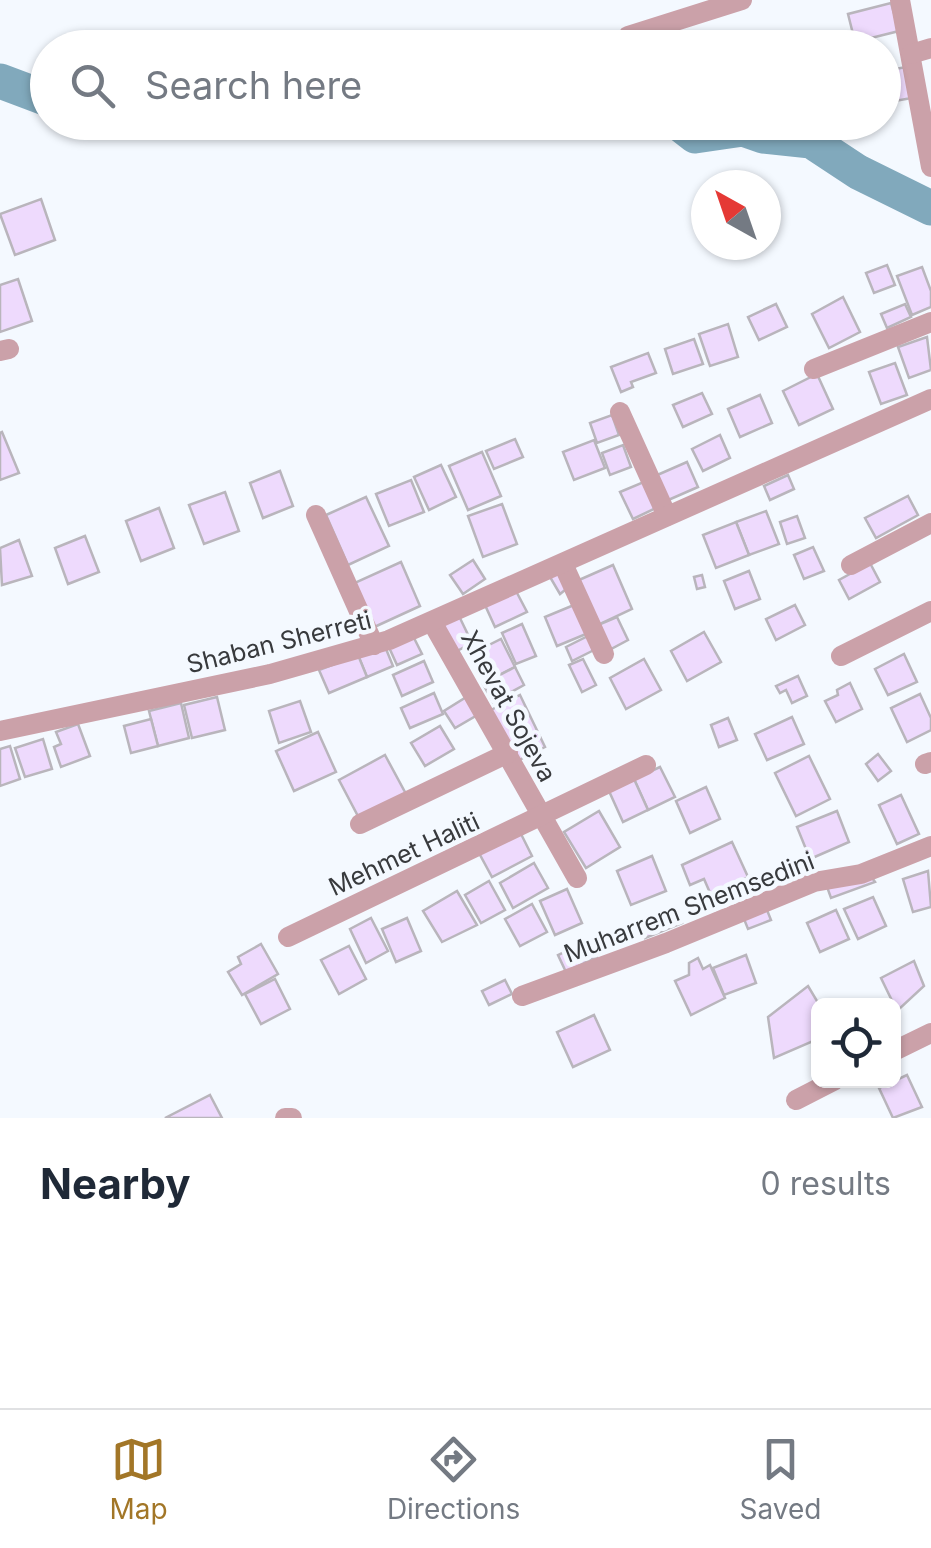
<!DOCTYPE html>
<html lang="en">
<head>
<meta charset="utf-8">
<style>
  :root { --surface:#fff; --page:#f6f6f7; --text:#1f2937; --muted:#747a83; --line:#e0e1e3; --accent:#a27627 }
  body { margin:0; font-family:Inter,sans-serif; background:var(--page); color:var(--text) }
  .controls { position:absolute; right:30px; bottom:30px; display:grid; overflow:hidden; border-radius:15px; box-shadow:0 2px 8px #0004 }
  .controls button { width:90px; height:90px; display:grid; place-items:center; padding:0; border:0; border-bottom:2px solid var(--line); background:var(--surface); color:var(--text); font:50px sans-serif }
  .compass { position:absolute; left:691px; top:170px; width:90px; height:90px; border-radius:50%; background:var(--surface); box-shadow:0 2px 8px #0004; rotate:320deg }
  .list { margin:0; padding:0; list-style:none }
  h2 { display:flex; justify-content:space-between; align-items:center; height:130px; margin:0; padding:0 40px; font-size:42px }
  h2 small { font-size:32px; font-weight:400; color:var(--muted) }
  .icon { flex:none; width:55px; height:55px; fill:none; stroke:currentColor; stroke-width:2; stroke-linecap:round; stroke-linejoin:round }
  .map { position:relative; flex:none; width:931px; height:1118px; overflow:hidden }
  .search { position:absolute; background:var(--surface); box-shadow:0 2px 8px #0004; left:30px; right:30px; top:30px; height:110px; display:flex; align-items:center; gap:25px; box-sizing:border-box; padding:0 35px; border-radius:55px; color:var(--muted); font-size:38px }
  .sheet { height:290px; background:var(--surface) }
  nav { display:flex; justify-content:space-around; align-items:center; box-sizing:border-box; height:140px; border-top:2px solid var(--line); background:var(--surface); font-size:28px; color:var(--muted) }
  nav a { display:grid; justify-items:center; gap:5px }
  nav .on { color:var(--accent) }
  .map>svg:first-child { display:block }
</style>
</head>
<body>
<div class="map">
<svg width="931" height="1118" viewBox="0 0 931 1118">
  <rect width="100%" height="100%" fill="#f4f9ff"/>
  <g fill="none" stroke-linecap="round" stroke-linejoin="round">
    <g stroke="#81a9bc" stroke-width="35">
      <polyline points="0,81 48,99"/>
      <polyline points="677,122 695,136 743,129 763,136 811,141 858,172 931,208"/>
    </g>
  </g>
  <g fill="#eedafd" stroke="#b9b5bc" stroke-width="2.5">
    <polygon points="891,3 899,31 855,42 848,14"/>
    <polygon points="780,35 783,48 766,48 764,39"/>
    <polygon points="912,66 917,97 884,103 884,71"/>
    <polygon points="41,199 55,240 15,255 0,214"/>
    <polygon points="887,265 895,285 874,293 866,273"/>
    <polygon points="922,267 931,291 931,307 912,315 897,276"/>
    <polygon points="18,279 32,321 0,332 0,285"/>
    <polygon points="843,297 860,332 829,348 812,314"/>
    <polygon points="776,304 787,327 759,340 748,317"/>
    <polygon points="905,304 911,317 887,328 881,314"/>
    <polygon points="728,324 738,357 710,366 699,334"/>
    <polygon points="927,337 931,370 909,378 898,347"/>
    <polygon points="694,339 703,364 673,374 665,349"/>
    <polygon points="648,353 656,373 631,382 633,387 621,392 611,367"/>
    <polygon points="895,363 907,395 881,404 869,372"/>
    <polygon points="817,374 833,409 799,425 783,391"/>
    <polygon points="702,393 712,414 683,427 673,405"/>
    <polygon points="760,395 772,423 740,437 728,409"/>
    <polygon points="612,415 619,435 597,443 590,423"/>
    <polygon points="2,432 19,473 0,480 0,433"/>
    <polygon points="720,435 730,458 703,471 692,449"/>
    <polygon points="515,439 523,457 494,469 486,451"/>
    <polygon points="594,440 605,468 574,480 563,452"/>
    <polygon points="623,445 631,467 610,475 602,453"/>
    <polygon points="482,452 501,496 468,510 449,466"/>
    <polygon points="687,462 698,487 666,501 655,476"/>
    <polygon points="441,465 456,497 429,510 414,477"/>
    <polygon points="280,471 293,506 263,518 250,483"/>
    <polygon points="788,475 794,489 770,500 764,486"/>
    <polygon points="411,480 424,512 389,526 376,494"/>
    <polygon points="646,481 658,507 633,519 620,492"/>
    <polygon points="225,492 239,531 204,544 189,505"/>
    <polygon points="908,496 918,515 876,538 865,518"/>
    <polygon points="366,497 389,546 348,565 326,515"/>
    <polygon points="502,504 517,544 483,557 468,516"/>
    <polygon points="159,508 174,548 141,561 126,521"/>
    <polygon points="766,511 779,544 749,555 736,522"/>
    <polygon points="797,516 805,538 787,544 780,522"/>
    <polygon points="736,522 749,555 716,568 703,535"/>
    <polygon points="85,536 99,572 68,584 55,548"/>
    <polygon points="19,540 32,576 2,585 0,548"/>
    <polygon points="813,547 824,571 804,579 794,555"/>
    <polygon points="473,560 485,579 463,594 450,575"/>
    <polygon points="401,562 420,606 370,629 350,585"/>
    <polygon points="870,563 880,582 849,599 839,580"/>
    <polygon points="613,565 632,609 598,625 579,580"/>
    <polygon points="562,571 570,586 560,594 550,577"/>
    <polygon points="749,571 760,599 735,609 724,581"/>
    <polygon points="702,575 705,587 697,589 694,577"/>
    <polygon points="516,591 527,612 495,627 485,605"/>
    <polygon points="574,605 586,634 557,646 545,617"/>
    <polygon points="795,605 805,625 776,640 766,619"/>
    <polygon points="459,616 472,643 455,652 441,625"/>
    <polygon points="617,617 628,640 611,649 598,625"/>
    <polygon points="522,624 536,656 516,664 502,633"/>
    <polygon points="704,632 721,662 687,681 671,651"/>
    <polygon points="412,634 422,654 397,665 388,645"/>
    <polygon points="588,636 594,650 572,661 566,647"/>
    <polygon points="501,639 515,667 491,679 477,651"/>
    <polygon points="384,644 393,666 367,677 358,655"/>
    <polygon points="904,654 917,682 888,695 875,669"/>
    <polygon points="358,655 367,677 329,693 319,670"/>
    <polygon points="583,659 596,685 582,692 569,665"/>
    <polygon points="644,659 661,690 626,709 610,678"/>
    <polygon points="424,661 433,682 402,696 393,675"/>
    <polygon points="515,667 524,685 493,702 483,684"/>
    <polygon points="798,676 807,696 792,703 786,690 780,693 776,686"/>
    <polygon points="850,683 862,709 836,722 825,701 838,695 837,690"/>
    <polygon points="434,693 443,714 410,728 401,708"/>
    <polygon points="920,694 931,718 931,730 907,742 891,708"/>
    <polygon points="520,695 545,747 517,761 491,710"/>
    <polygon points="468,696 479,714 455,728 444,711"/>
    <polygon points="217,697 225,730 192,738 184,705"/>
    <polygon points="300,701 311,732 279,743 269,711"/>
    <polygon points="181,703 189,738 158,746 149,711"/>
    <polygon points="792,717 804,744 767,760 755,734"/>
    <polygon points="728,718 737,740 719,747 711,725"/>
    <polygon points="151,719 158,746 131,753 124,726"/>
    <polygon points="78,724 90,756 61,767 54,747 61,744 56,732"/>
    <polygon points="440,726 454,749 425,766 411,743"/>
    <polygon points="318,732 336,772 294,791 276,751"/>
    <polygon points="43,739 52,769 25,777 15,748"/>
    <polygon points="10,746 20,779 0,786 0,749"/>
    <polygon points="878,754 891,771 878,781 866,764"/>
    <polygon points="385,755 406,794 359,818 339,780"/>
    <polygon points="809,756 830,799 796,816 775,773"/>
    <polygon points="660,767 675,797 648,810 634,779"/>
    <polygon points="634,779 648,810 623,822 609,791"/>
    <polygon points="706,787 720,819 690,833 676,801"/>
    <polygon points="901,795 919,834 897,844 879,805"/>
    <polygon points="599,811 620,847 586,868 564,832"/>
    <polygon points="837,811 849,842 810,859 797,827"/>
    <polygon points="520,832 532,856 492,877 479,853"/>
    <polygon points="732,842 748,877 711,895 704,879 690,885 682,865"/>
    <polygon points="652,856 666,891 631,905 617,871"/>
    <polygon points="534,863 548,888 513,908 500,883"/>
    <polygon points="928,871 931,907 913,912 903,879"/>
    <polygon points="870,875 875,882 831,898 826,884"/>
    <polygon points="489,881 505,910 481,923 465,895"/>
    <polygon points="567,889 582,923 555,935 540,901"/>
    <polygon points="457,891 477,925 442,942 423,911"/>
    <polygon points="873,897 886,926 858,939 844,909"/>
    <polygon points="532,904 547,932 520,946 505,919"/>
    <polygon points="765,905 771,920 748,929 742,914"/>
    <polygon points="677,909 682,923 645,938 640,925"/>
    <polygon points="836,910 849,939 820,952 807,923"/>
    <polygon points="371,918 388,951 366,963 350,929"/>
    <polygon points="407,918 421,951 396,962 382,929"/>
    <polygon points="589,940 597,957 566,972 558,955"/>
    <polygon points="261,944 278,974 242,995 228,972 241,964 238,957"/>
    <polygon points="349,946 366,979 339,994 321,960"/>
    <polygon points="746,955 756,983 724,995 713,968"/>
    <polygon points="698,958 703,969 710,965 725,998 691,1015 675,981 689,975 689,963"/>
    <polygon points="914,961 924,986 897,1011 881,978"/>
    <polygon points="275,979 290,1009 261,1024 245,994"/>
    <polygon points="505,980 512,994 489,1005 482,991"/>
    <polygon points="808,986 820,1006 818,1039 774,1058 768,1017"/>
    <polygon points="594,1015 610,1050 573,1067 557,1032"/>
    <polygon points="907,1075 922,1107 893,1118 879,1088"/>
    <polygon points="210,1095 222,1118 165,1118"/>
  </g>
  <g fill="none" stroke-linecap="round" stroke-linejoin="round">
    <g stroke="#cba1a9" stroke-width="20">
      <polyline points="900,0 931,167"/>
      <polyline points="628,36 742,0"/>
      <polyline points="911,54 931,48"/>
      <polyline points="0,351 9,349"/>
      <polyline points="814,369 931,322"/>
      <polyline points="620,412 667,516"/>
      <polyline points="316,515 374,645"/>
      <polyline points="563,564 604,654"/>
      <polyline points="851,565 931,523"/>
      <polyline points="432,622 577,878"/>
      <polyline points="841,656 931,611"/>
      <polyline points="0,731 270,674 389,640 931,399"/>
      <polyline points="925,764 931,762"/>
      <polyline points="360,824 508,753"/>
      <polyline points="288,937 646,765"/>
      <polyline points="522,996 666,943 814,882 861,874 931,846"/>
      <polyline points="894,1051 931,1033"/>
      <polyline points="796,1100 835,1080"/>
      <polyline points="285,1118 292,1118"/>
    </g>
  </g>
  <g text-anchor="middle" dominant-baseline="central" stroke-width="9" stroke-linejoin="round" paint-order="stroke">
    <g font-size="25" fill="#383a3d" stroke="#f4f9ff">
      <text transform="translate(279 642) rotate(-14)">Shaban Sherreti</text>
      <text transform="translate(509 706) rotate(61)">Xhevat Sojeva</text>
      <text transform="translate(404 854) rotate(-25)">Mehmet Haliti</text>
      <text transform="translate(689 907) rotate(-21)">Muharrem Shemsedini</text>
    </g>
  </g>
</svg>
<div class="controls">
<button><svg class="icon" aria-label="locate" viewBox="0 0 24 24"><circle cx="12" cy="12" r="6"/><path d="M12 2v4M12 18v4M2 12h4M18 12h4"/></svg></button>
</div>
<svg class="compass" viewBox="-18 -18 36 36"><path d="M0-13l5 13h-10z" fill="#e53935"/><path d="M0 13l5-13h-10z" fill="#747a83"/></svg>
<div class="search"><svg class="icon" aria-label="search" viewBox="0 0 24 24"><circle cx="10" cy="10" r="6"/><path d="M15 15l6 6"/></svg>Search here</div>
</div>
<section class="sheet">
<h2>Nearby<small>0 results</small></h2>
<ul class="list">
</ul>
</section>
<nav>
<a class="on"><svg class="icon" aria-label="map" viewBox="0 0 24 24"><path d="M3 6l6-2 6 2 6-2v14l-6 2-6-2-6 2zM9 4v14M15 6v14"/></svg>Map</a>
<a><svg class="icon" aria-label="directions" viewBox="0 0 24 24"><path d="M12 3l9 9-9 9-9-9zM9 14v-3h6M13 9l2 2-2 2"/></svg>Directions</a>
<a><svg class="icon" aria-label="saved" viewBox="0 0 24 24"><path d="M7 4h10v16l-5-4-5 4z"/></svg>Saved</a>
</nav>
</body>
</html>
